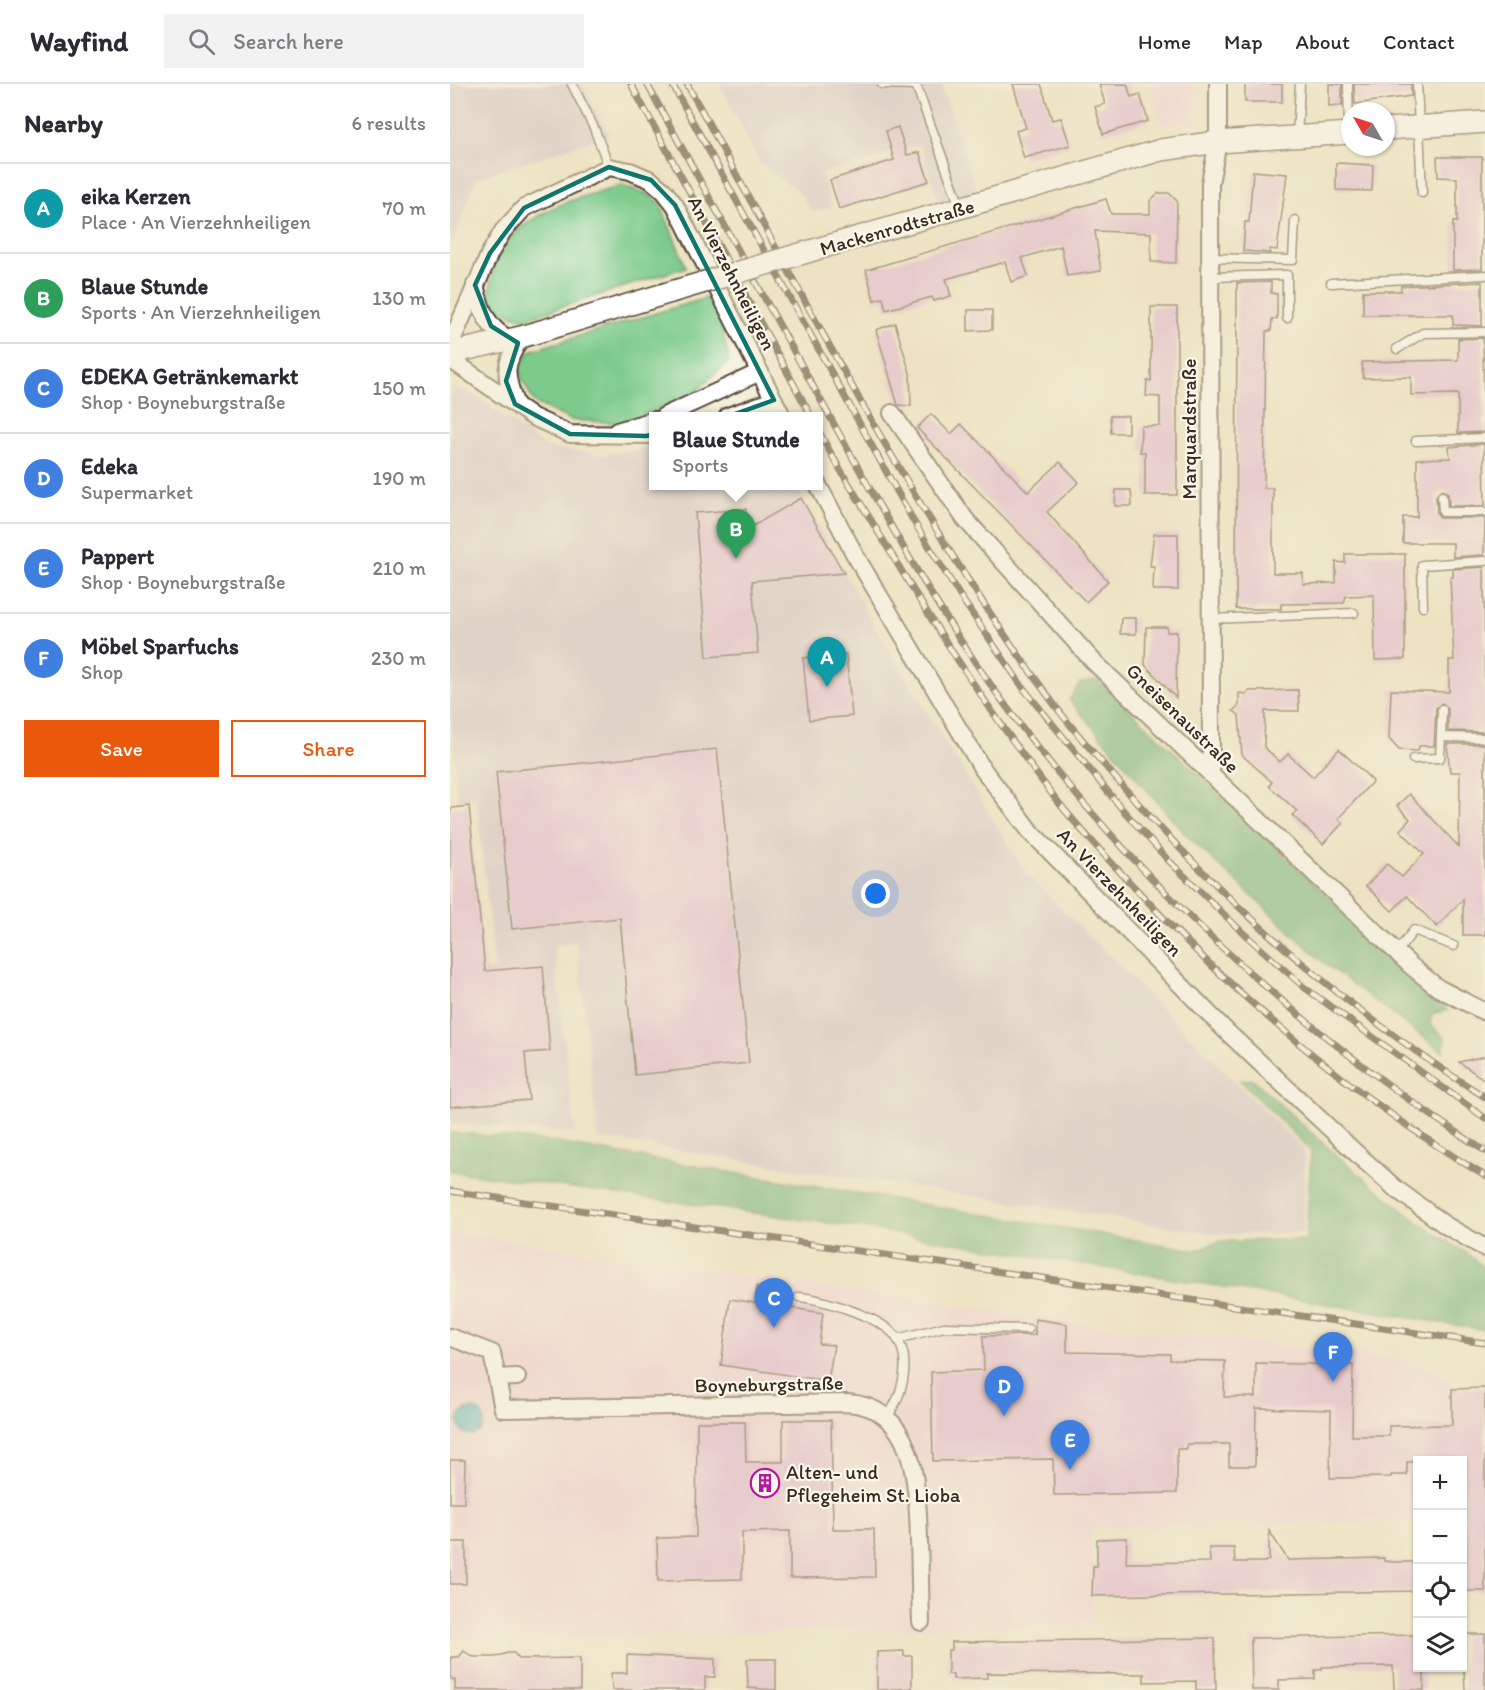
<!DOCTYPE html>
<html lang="en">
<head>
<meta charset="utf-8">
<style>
  :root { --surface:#fff; --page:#f2f2f3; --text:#2b2b33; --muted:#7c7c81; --line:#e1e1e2; --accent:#ea580c }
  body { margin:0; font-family:Itim,sans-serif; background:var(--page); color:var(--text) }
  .controls { position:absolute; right:18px; bottom:18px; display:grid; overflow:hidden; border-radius:0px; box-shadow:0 2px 4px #0004 }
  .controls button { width:54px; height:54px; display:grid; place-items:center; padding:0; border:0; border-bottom:2px solid var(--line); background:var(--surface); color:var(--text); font:30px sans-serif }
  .compass { position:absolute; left:891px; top:18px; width:54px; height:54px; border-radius:50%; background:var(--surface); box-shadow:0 2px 4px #0004; rotate:309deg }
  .you { position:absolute; left:426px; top:810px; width:21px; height:21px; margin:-15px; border:4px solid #fff; border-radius:50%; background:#1a73e8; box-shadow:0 0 0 9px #1a73e833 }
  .badge { display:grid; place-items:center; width:39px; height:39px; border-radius:50%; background:var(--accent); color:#fff; font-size:20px; font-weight:700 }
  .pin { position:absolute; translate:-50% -50px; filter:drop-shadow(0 2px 3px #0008) }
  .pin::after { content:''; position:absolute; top:32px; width:21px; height:18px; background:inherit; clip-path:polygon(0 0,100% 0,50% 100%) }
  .popup { position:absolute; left:199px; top:328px; width:174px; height:78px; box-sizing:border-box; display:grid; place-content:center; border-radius:0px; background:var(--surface); filter:drop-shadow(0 2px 4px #0005); font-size:20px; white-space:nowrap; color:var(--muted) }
  .popup b { font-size:22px; color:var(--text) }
  .popup::after { content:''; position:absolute; left:50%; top:100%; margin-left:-12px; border:12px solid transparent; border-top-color:var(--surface) }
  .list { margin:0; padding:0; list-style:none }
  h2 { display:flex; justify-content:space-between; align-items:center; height:78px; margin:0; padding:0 24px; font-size:26px }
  h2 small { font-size:20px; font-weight:400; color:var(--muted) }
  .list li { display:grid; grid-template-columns:39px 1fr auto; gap:18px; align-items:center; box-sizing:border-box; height:90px; padding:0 24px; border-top:2px solid var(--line) }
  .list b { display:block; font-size:22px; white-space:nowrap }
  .list p { margin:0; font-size:20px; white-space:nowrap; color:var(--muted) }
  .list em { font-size:20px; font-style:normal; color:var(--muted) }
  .actions { display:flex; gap:12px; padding:18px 24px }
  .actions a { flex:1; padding:14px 0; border:2px solid var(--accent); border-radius:0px; text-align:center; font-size:21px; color:var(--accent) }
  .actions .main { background:var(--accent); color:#fff }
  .icon { flex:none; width:33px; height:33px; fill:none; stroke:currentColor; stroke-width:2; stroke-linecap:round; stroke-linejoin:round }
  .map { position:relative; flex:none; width:1035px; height:1606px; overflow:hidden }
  header { display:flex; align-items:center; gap:36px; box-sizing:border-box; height:84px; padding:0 30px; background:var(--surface); border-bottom:2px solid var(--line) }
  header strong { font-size:28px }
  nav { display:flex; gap:33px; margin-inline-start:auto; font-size:21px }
  .search { width:420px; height:54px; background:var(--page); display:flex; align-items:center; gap:15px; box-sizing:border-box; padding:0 21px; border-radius:0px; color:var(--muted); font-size:22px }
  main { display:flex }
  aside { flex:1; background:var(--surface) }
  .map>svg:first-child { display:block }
</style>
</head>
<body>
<header>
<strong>Wayfind</strong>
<div class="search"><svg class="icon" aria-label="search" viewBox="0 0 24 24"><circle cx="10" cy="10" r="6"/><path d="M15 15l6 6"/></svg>Search here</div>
<nav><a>Home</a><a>Map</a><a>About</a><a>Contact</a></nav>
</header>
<main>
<aside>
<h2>Nearby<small>6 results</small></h2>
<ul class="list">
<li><span class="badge" style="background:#0f9aa8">A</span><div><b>eika Kerzen</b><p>Place · An Vierzehnheiligen</p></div><em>70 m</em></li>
<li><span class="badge" style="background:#2e9e5b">B</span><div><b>Blaue Stunde</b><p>Sports · An Vierzehnheiligen</p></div><em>130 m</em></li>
<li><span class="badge" style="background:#3f7fe0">C</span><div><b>EDEKA Getränkemarkt</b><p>Shop · Boyneburgstraße</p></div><em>150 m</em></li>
<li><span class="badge" style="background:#3f7fe0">D</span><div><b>Edeka</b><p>Supermarket</p></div><em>190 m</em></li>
<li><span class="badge" style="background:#3f7fe0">E</span><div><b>Pappert</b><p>Shop · Boyneburgstraße</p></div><em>210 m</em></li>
<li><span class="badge" style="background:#3f7fe0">F</span><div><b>Möbel Sparfuchs</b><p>Shop</p></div><em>230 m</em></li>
</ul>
<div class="actions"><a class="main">Save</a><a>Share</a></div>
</aside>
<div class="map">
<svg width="1035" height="1606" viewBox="0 0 1035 1606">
  <rect width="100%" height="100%" fill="#fbf7ec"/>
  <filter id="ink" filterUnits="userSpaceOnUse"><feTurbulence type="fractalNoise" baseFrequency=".0167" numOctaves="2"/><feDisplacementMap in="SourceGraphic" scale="12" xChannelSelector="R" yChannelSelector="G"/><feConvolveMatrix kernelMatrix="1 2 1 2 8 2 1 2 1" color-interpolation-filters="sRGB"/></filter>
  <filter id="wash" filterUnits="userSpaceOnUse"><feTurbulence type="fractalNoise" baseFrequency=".008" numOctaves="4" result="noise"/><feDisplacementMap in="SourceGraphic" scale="24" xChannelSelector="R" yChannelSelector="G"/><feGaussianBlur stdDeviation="1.35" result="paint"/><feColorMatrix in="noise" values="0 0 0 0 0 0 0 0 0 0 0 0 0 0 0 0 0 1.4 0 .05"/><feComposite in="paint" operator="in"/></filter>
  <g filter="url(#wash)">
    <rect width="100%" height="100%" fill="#ede3c3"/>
    <g fill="#f3cfdf">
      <polygon points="700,0 744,0 745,36 712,43"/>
      <polygon points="0,1148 619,1239 913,1270 978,1283 1000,1295 1001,1376 968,1376 967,1436 642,1444 642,1541 0,1555"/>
    </g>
    <g fill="#cfbdce">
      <polygon points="0,0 132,0 159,51 27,94 0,165"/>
      <polygon points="270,0 491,0 528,110 489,119 470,60 372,90 381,124 362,128 347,106 311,81"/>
      <polygon points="0,302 19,308 95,363 152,371 203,363 204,402 347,402 423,540 575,788 855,1067 853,1149 768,1150 148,1054 127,858 104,861 125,1049 0,1039 0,889 45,885 26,714 8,716 0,628"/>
    </g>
    <g fill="#7dcb8b" stroke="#5c7a54" stroke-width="1.5">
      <path d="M172 101 198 110 210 119 236 183 74 235 51 227 39 215C40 206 41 196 43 187 58 131 123 115 172 101Z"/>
      <polygon points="256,214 269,229 279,277 239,314 172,339 121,336 85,319 72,296 69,283 80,267"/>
    </g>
    <g fill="#66af77" stroke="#506c4a" stroke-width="1.5">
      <polygon points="648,596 998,926 982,930 980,940 995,954 993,968 874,879 735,750 619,616 630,599"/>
      <path d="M803 995C856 1045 910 1093 968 1138 990 1155 1016 1164 1035 1186V1246L406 1143 0 1087V1048L96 1057 746 1166 770 1157 856 1156 861 1067 790 996Z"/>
    </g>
    <circle fill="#3ea8be" stroke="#3c696e" stroke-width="1.5" cx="21" cy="1338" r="13"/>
    <g id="blocks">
      <g fill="#e2aed8">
        <polygon points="563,0 591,0 602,36 611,34 620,61 574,74 566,47 576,44"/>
        <polygon points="649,0 677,0 681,13 690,10 698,37 653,50 645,23 655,20"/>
        <rect x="795" y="0" width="37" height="18"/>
        <polygon points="879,0 892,0 892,21 879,22"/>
        <polygon points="904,0 961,0 961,12 905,20"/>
        <polygon points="448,43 457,71 469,68 479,97 389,125 380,96 444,76 436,47"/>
        <polygon points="987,73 1032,73 1032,185 1003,186 1003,138 1007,138 1007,94 988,93"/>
        <polygon points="886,79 923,81 922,107 886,106"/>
        <polygon points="803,87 837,90 827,166 820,165 820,169 793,167 795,138 799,138"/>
        <polygon points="708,109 719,109 727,117 726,179 701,178 701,149 645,147 651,187 617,192 611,162 572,174 578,192 561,198 555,178 496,195 501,212 484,217 482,213 436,226 433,214 424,216 416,186 656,115 661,130 700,130 700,117"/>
        <polygon points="821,198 821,209 827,210 827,235 822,235 821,247 816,247 814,404 823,404 823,489 853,489 853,500 886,499 886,478 895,479 895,470 955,470 955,575 925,576 924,511 896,512 894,519 831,520 831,525 786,525 787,199"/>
        <polygon points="1032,198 1032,242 1003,241 1003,231 913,231 913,207 951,207 951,202"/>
        <polygon points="701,223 727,223 727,411 695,411 695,368 690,368 691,342 710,342 710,313 696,312 697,297 701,297"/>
        <polygon points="518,226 542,226 542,246 518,247"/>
        <polygon points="445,239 460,289 461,322 448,321 426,246"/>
        <polygon points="1033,254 1034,348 1008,349 1008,310 961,311 961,293 913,294 912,278 1008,276 1008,255"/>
        <polygon points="481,330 501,350 511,340 578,408 610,378 629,398 597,428 658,497 636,518 467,344"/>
        <polygon points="660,332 678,332 678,349 661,349"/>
        <polygon points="1034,360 1035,422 999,422 998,409 992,406 986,412 987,429 990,434 1035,434 1034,471 1003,473 1003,459 953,459 953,433 967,433 967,375 1000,374 999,363"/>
        <polygon points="666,406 681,406 682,422 665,422"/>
        <polygon points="351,414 394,489 302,497 308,569 257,573 245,429 296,425 298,445"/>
        <polygon points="704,450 728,450 728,506 703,506 704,482 700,482"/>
        <polygon points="1034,483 1035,648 998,647 998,625 992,619 986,624 984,662 969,662 968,667 949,666 939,655 941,606 999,608 999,576 1004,576 1000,493 1003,493 1003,485"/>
        <polygon points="671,534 686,534 686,550 670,550"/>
        <polygon points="696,543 717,543 717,548 727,548 726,614 695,581"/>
        <polygon points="396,570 402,632 359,636 353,574"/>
        <polygon points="848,606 849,627 815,627 814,663 830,678 838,670 863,693 889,665 923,697 888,735 893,739 873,760 842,731 847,727 819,702 822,698 792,671 789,631 783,627 789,621 789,609 796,610 799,607"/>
        <polygon points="997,660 1035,660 1035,851 1013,851 1013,815 987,843 957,812 942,827 916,802 937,780 952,793 974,770 950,746 960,735 947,722 959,710 1009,763 1010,688 1000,688"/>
        <polygon points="267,665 299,979 185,991 170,834 62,845 46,688"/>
        <polygon points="19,722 35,887 93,882 100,967 75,969 79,1016 0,1023 0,729 2,724"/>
        <polygon points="1035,972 1035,996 1009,978"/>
        <polygon points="307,1202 325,1205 323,1221 373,1229 369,1260 384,1261 378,1297 271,1281 280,1215 305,1219"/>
        <polygon points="585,1235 617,1240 617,1268 720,1270 720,1276 775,1277 774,1313 806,1313 806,1279 903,1281 902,1352 939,1352 939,1342 1002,1341 1002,1305 1035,1304 1035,1507 1012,1507 1012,1481 1016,1480 1014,1377 957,1378 957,1391 941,1391 941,1393 880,1394 881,1326 806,1324 805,1382 779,1382 779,1360 737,1360 737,1365 727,1365 727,1409 604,1411 603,1375 483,1377 481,1288 534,1286 533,1252 585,1251"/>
        <polygon points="333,1336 381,1336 383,1445 424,1445 425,1493 340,1494 340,1447 292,1448 292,1495 208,1497 207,1454 246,1453 247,1338 295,1338 296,1378 333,1378"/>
        <polygon points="0,1376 15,1376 14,1419 0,1419"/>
        <polygon points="819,1447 838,1476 934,1474 934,1477 943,1478 968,1478 968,1507 642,1512 643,1482 647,1482 647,1455 677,1454 676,1479 760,1478 759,1464 784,1464 785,1478 814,1478 819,1476"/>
        <rect x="0" y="1458" width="16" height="42"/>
        <polygon points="1012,1550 1035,1550 1035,1606 1015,1606"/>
        <polygon points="968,1551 968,1584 974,1584 974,1606 944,1606 943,1582 872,1583 872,1586 865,1586 865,1595 829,1596 829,1606 802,1606 801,1554"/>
        <polygon points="765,1554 766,1606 746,1606 746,1597 694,1598 694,1590 537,1589 537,1594 503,1595 503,1590 498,1590 498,1566 502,1566 502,1558"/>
        <polygon points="14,1567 23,1573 46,1573 57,1569 64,1569 69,1575 130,1574 130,1606 5,1606 5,1596 1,1595 1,1573 9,1573"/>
        <polygon points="454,1567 454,1572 462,1572 462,1604 427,1606 427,1568"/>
        <polygon points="177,1571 265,1575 265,1593 255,1593 255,1606 162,1606 161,1589 177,1589"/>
        <polygon points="297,1575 326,1575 326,1606 298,1604"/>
      </g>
    </g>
  </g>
  <g filter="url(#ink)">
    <use href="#blocks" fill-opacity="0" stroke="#564637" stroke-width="1.5"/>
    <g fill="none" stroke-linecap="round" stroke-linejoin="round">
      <g stroke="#564637" stroke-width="11">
        <g id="service">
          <polyline points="122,0 144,44 159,83"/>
          <polyline points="432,0 466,1 511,125"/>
          <polyline points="898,0 899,48"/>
          <polyline points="967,0 972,109"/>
          <polyline points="847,53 850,0"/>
          <polyline points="760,174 843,176 845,136"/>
          <polyline points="760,193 837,191 837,234"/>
          <polyline points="881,199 1035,191"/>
          <polyline points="947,265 973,249 1035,248"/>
          <polyline points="966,357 1035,354"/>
          <polyline points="992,412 993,428 1035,428"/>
          <polyline points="973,523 972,481 1035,477"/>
          <polyline points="760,535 904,529"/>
          <polyline points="992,625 991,653 1035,654"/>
          <polyline points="963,675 990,674 991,653"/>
          <polyline points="947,868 964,846 1004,862"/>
          <path d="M349 1213C372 1215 434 1234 447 1254 462 1278 452 1314 436 1334"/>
          <polyline points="447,1255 494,1243 578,1245"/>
        </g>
      </g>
      <g stroke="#564637" stroke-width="20">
        <g id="minor">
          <path d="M25 201C31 226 37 245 61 256"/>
          <polyline points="0,261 40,169 53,147 74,124 159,83 180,87 201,96 214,107 225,121 332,332"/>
          <polyline points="0,275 83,333 120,350 204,351"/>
          <path d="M65 319C54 289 54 281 71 253"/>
          <polyline points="442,329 515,435 643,577 961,882 988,904 1035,928"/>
          <polyline points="214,332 310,288"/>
          <polyline points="278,332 324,316"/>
          <polyline points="167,347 204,336"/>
          <polyline points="368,401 405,471 532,684 580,747 774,945 906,1069 945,1104 995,1141 1035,1164"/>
          <polyline points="761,691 760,99 768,58 768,0"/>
          <path d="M0 1253 42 1269 53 1325 398 1319C467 1324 467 1403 469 1455 470 1483 470 1511 471 1538"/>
          <polyline points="47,1294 67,1293"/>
        </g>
      </g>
      <g stroke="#564637" stroke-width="24">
        <g id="tertiary">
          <polyline points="936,45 1035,38"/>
          <polyline points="374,163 711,66 768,58 900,49"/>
          <polyline points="0,269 71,253 221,208"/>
        </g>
      </g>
      <use href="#service" stroke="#fff" stroke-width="8"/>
      <use href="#minor" stroke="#fff" stroke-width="16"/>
      <use href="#tertiary" stroke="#fff" stroke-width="21"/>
      <g stroke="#3b2a1e" stroke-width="7">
        <g id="rail">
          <polyline points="181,0 361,332"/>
          <path d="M197 0C258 111 319 223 380 333 435 432 489 531 556 622 686 798 851 949 1035 1067"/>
          <polyline points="222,0 464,438 510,512 574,605 672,725 717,775 791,847 855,904 1035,1034"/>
          <path d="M237 0C352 209 459 424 601 616 624 648 651 677 677 707 780 824 902 930 1035 1013"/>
          <path d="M368 346C388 384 411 419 433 456 486 545 542 632 605 714 630 746 659 776 686 805 789 916 906 1014 1035 1092"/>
          <polyline points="0,1107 1035,1259"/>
        </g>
      </g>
      <use href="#rail" stroke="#fbf7ec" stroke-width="4.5" stroke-dasharray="14" stroke-linecap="butt"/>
      <g stroke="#564637" stroke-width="24" stroke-linecap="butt">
        <polyline id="tertiary-bridge" points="221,208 374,163"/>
      </g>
      <use href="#tertiary-bridge" stroke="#fff" stroke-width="21"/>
    </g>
  </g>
  <path d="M0 0H1035V1606H0ZM159 83 201 96 225 121 324 316 260 339 196 352 120 350 65 320 56 297 68 259 41 242 25 201 40 169 74 124Z" fill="#ede3c3" fill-opacity=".55" fill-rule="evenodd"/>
  <path fill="none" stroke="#0f766e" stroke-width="4.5" stroke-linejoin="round" d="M159 83 201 96 225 121 324 316 260 339 196 352 120 350 65 320 56 297 68 259 41 242 25 201 40 169 74 124Z"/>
  <defs>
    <g id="building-ring" transform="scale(1.5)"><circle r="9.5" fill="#fbf7ec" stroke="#b5179e" stroke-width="1.5"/><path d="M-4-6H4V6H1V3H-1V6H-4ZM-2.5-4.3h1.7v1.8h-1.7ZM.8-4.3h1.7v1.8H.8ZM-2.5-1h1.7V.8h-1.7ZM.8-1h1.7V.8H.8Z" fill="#b5179e"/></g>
  </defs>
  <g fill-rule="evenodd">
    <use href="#building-ring" x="315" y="1399"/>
  </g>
  <g text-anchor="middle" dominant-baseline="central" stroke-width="4.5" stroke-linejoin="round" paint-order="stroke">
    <g font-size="20" fill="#3b2a1e" stroke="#fbf7ec">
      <text transform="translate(447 143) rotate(-16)">Mackenrodtstraße</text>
      <text transform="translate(282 189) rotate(63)">An Vierzehnheiligen</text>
      <text transform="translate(739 345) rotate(-90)">Marquardstraße</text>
      <text transform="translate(733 634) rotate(44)">Gneisenaustraße</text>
      <text transform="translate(670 808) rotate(46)">An Vierzehnheiligen</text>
      <text transform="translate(319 1300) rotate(-1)">Boyneburgstraße</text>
    </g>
    <g font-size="20" fill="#3b2a1e" stroke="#fbf7ec" text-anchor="start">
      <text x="336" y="1388">Alten- und<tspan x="336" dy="23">Pflegeheim St. Lioba</tspan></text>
    </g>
  </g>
</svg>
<div class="controls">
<button>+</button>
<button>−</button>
<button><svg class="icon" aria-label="locate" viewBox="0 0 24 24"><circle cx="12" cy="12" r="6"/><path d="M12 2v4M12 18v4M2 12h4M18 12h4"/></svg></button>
<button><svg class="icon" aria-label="layers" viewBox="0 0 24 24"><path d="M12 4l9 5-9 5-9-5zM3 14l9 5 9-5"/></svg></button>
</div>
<svg class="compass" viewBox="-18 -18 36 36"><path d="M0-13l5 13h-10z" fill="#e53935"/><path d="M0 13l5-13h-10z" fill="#7c7c81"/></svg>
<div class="you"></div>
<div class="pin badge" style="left:377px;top:603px;background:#0f9aa8">A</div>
<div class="pin badge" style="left:286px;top:475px;background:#2e9e5b">B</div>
<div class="popup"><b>Blaue Stunde</b>Sports</div>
<div class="pin badge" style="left:324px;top:1244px;background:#3f7fe0">C</div>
<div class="pin badge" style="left:554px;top:1332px;background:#3f7fe0">D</div>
<div class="pin badge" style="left:620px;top:1386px;background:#3f7fe0">E</div>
<div class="pin badge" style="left:883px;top:1298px;background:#3f7fe0">F</div>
</div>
</main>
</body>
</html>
